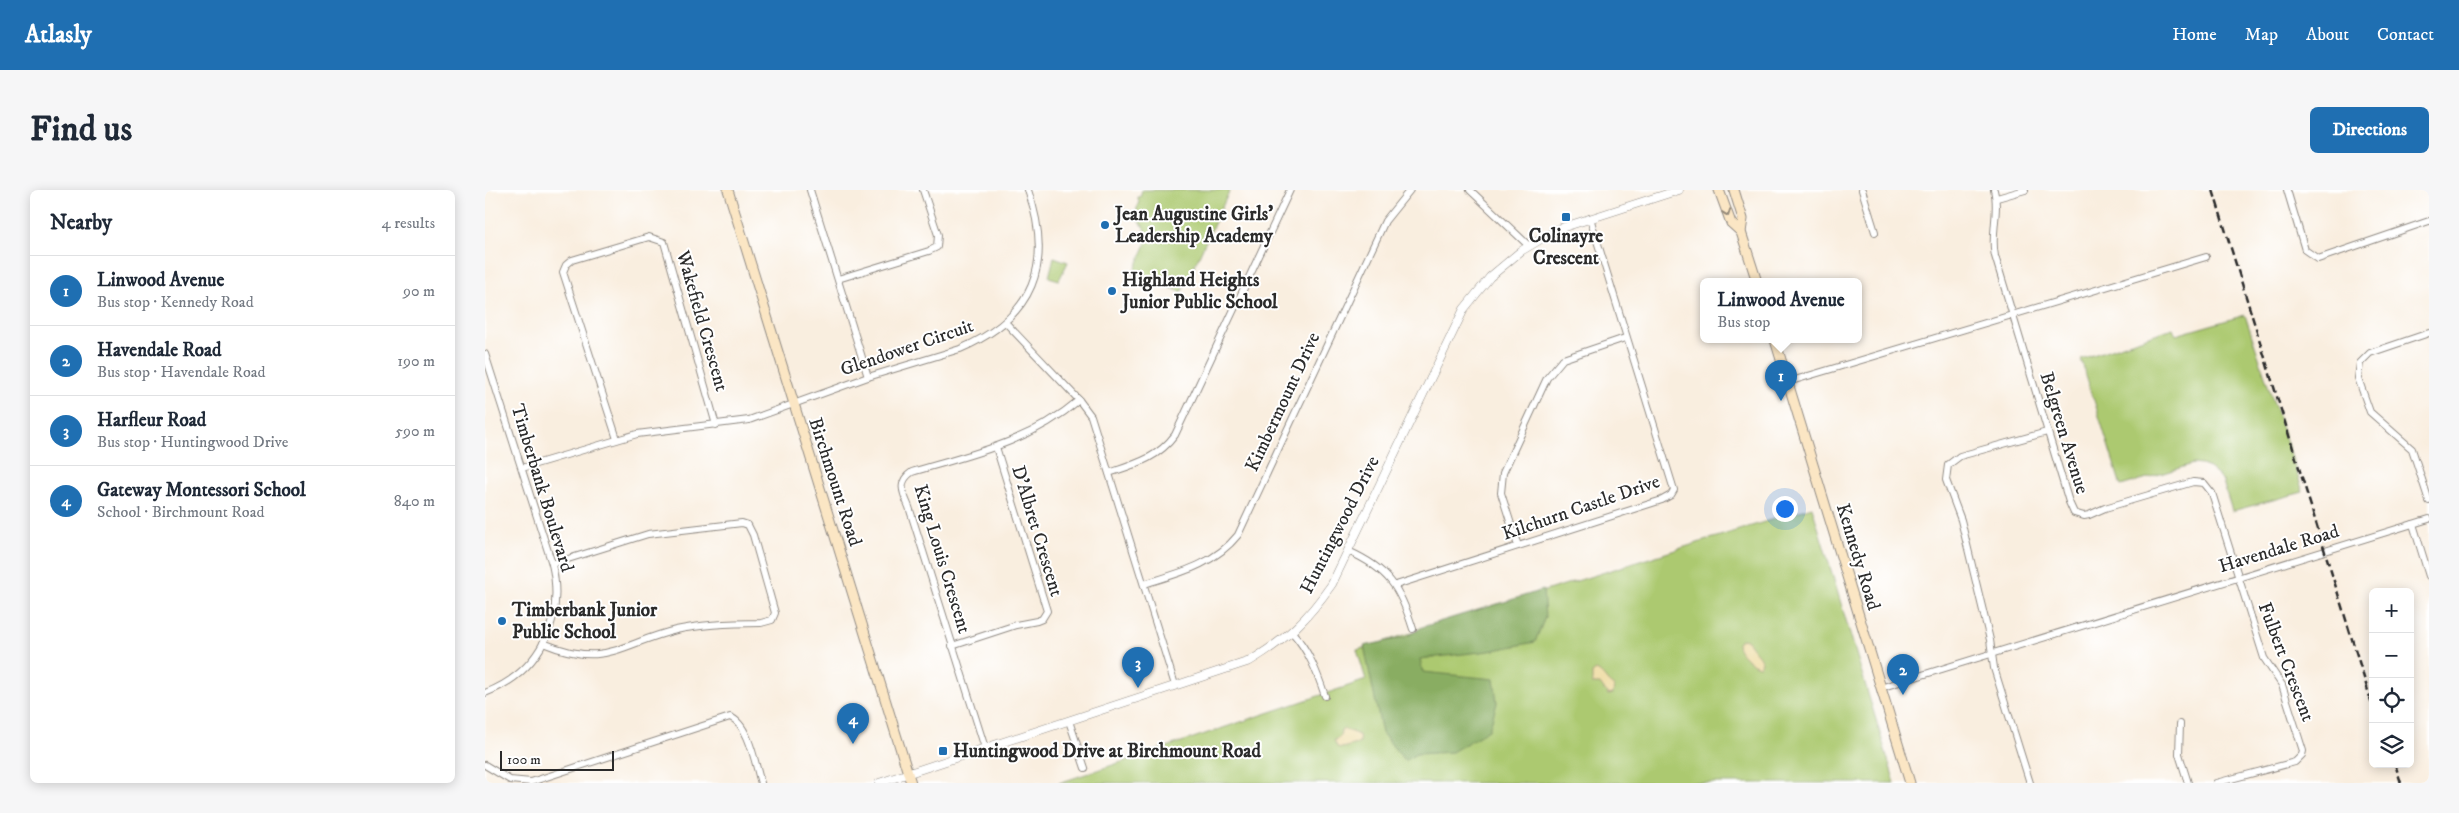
<!DOCTYPE html>
<html lang="en">
<head>
<meta charset="utf-8">
<style>
  :root { --surface:#fff; --page:#f6f6f7; --text:#1f2937; --muted:#747a83; --line:#e0e1e3; --accent:#1f6fb2 }
  body { margin:0; font-family:"IM FELL DW Pica",serif; background:var(--page); color:var(--text) }
  .controls { position:absolute; right:15px; bottom:15px; display:grid; overflow:hidden; border-radius:8px; box-shadow:0 2px 12px #0003 }
  .controls button { width:45px; height:45px; display:grid; place-items:center; padding:0; border:0; border-bottom:1px solid var(--line); background:var(--surface); color:var(--text); font:25px sans-serif }
  .scale { position:absolute; left:15px; bottom:12px; width:114px; box-sizing:border-box; padding-left:5px; border:2px solid #2b2b2b; border-top:0; font-size:14px; line-height:18px; white-space:nowrap; color:#2b2b2b; -webkit-text-stroke:4px #fff; paint-order:stroke }
  .you { position:absolute; left:1299px; top:318px; width:18px; height:18px; margin:-12px; border:4px solid #fff; border-radius:50%; background:#1a73e8; box-shadow:0 0 0 8px #1a73e833 }
  .badge { display:grid; place-items:center; width:32px; height:32px; border-radius:50%; background:var(--accent); color:#fff; font-size:16px; font-weight:700 }
  .pin { position:absolute; translate:-50% -41px; filter:drop-shadow(0 1px 2px #0008) }
  .pin::after { content:''; position:absolute; top:26px; width:18px; height:15px; background:inherit; clip-path:polygon(0 0,100% 0,50% 100%) }
  .popup { position:absolute; left:1215px; top:88px; width:162px; height:65px; box-sizing:border-box; display:grid; place-content:center; border-radius:8px; background:var(--surface); filter:drop-shadow(0 1px 4px #0005); font-size:16px; white-space:nowrap; color:var(--muted) }
  .popup b { font-size:19px; color:var(--text) }
  .popup::after { content:''; position:absolute; left:50%; top:100%; margin-left:-10px; border:10px solid transparent; border-top-color:var(--surface) }
  .list { margin:0; padding:0; list-style:none }
  h2 { display:flex; justify-content:space-between; align-items:center; height:65px; margin:0; padding:0 20px; font-size:21px }
  h2 small { font-size:16px; font-weight:400; color:var(--muted) }
  .list li { display:grid; grid-template-columns:32px 1fr auto; gap:15px; align-items:center; box-sizing:border-box; height:70px; padding:0 20px; border-top:1px solid var(--line) }
  .list b { display:block; font-size:19px; white-space:nowrap }
  .list p { margin:0; font-size:16px; white-space:nowrap; color:var(--muted) }
  .list em { font-size:16px; font-style:normal; color:var(--muted) }
  .icon { flex:none; width:28px; height:28px; fill:none; stroke:currentColor; stroke-width:2; stroke-linecap:round; stroke-linejoin:round }
  .map { position:relative; flex:none; width:1944px; height:593px; overflow:hidden; border-radius:8px }
  header { display:flex; align-items:center; gap:30px; box-sizing:border-box; height:70px; padding:0 25px; background:var(--accent); color:#fff }
  header strong { font-size:24px }
  nav { display:flex; gap:28px; margin-inline-start:auto; font-size:18px }
  .intro { display:flex; align-items:center; justify-content:space-between; box-sizing:border-box; height:120px; padding:0 30px }
  h1 { margin:0; font-size:35px }
  .button { padding:12px 22px; border-radius:8px; background:var(--accent); color:#fff; font-size:18px; font-weight:700 }
  main { display:flex; gap:30px; padding:0 30px }
  aside { flex:1; background:var(--surface); border-radius:8px; box-shadow:0 2px 12px #0003 }
  .map>svg:first-child { display:block }
</style>
</head>
<body>
<header>
<strong>Atlasly</strong>
<nav><a>Home</a><a>Map</a><a>About</a><a>Contact</a></nav>
</header>
<div class="intro"><h1>Find us</h1><a class="button">Directions</a></div>
<main>
<aside>
<h2>Nearby<small>4 results</small></h2>
<ul class="list">
<li><span class="badge">1</span><div><b>Linwood Avenue</b><p>Bus stop · Kennedy Road</p></div><em>90 m</em></li>
<li><span class="badge">2</span><div><b>Havendale Road</b><p>Bus stop · Havendale Road</p></div><em>190 m</em></li>
<li><span class="badge">3</span><div><b>Harfleur Road</b><p>Bus stop · Huntingwood Drive</p></div><em>590 m</em></li>
<li><span class="badge">4</span><div><b>Gateway Montessori School</b><p>School · Birchmount Road</p></div><em>840 m</em></li>
</ul>
</aside>
<div class="map">
<svg width="1944" height="593" viewBox="0 0 1944 593">
  <rect width="100%" height="100%" fill="#fff"/>
  <filter id="ink" filterUnits="userSpaceOnUse"><feTurbulence type="fractalNoise" baseFrequency=".02" numOctaves="2"/><feDisplacementMap in="SourceGraphic" scale="10" xChannelSelector="R" yChannelSelector="G"/><feConvolveMatrix kernelMatrix="1 2 1 2 8 2 1 2 1" color-interpolation-filters="sRGB"/></filter>
  <filter id="wash" filterUnits="userSpaceOnUse"><feTurbulence type="fractalNoise" baseFrequency=".0096" numOctaves="4" result="noise"/><feDisplacementMap in="SourceGraphic" scale="20" xChannelSelector="R" yChannelSelector="G"/><feGaussianBlur stdDeviation="1.12" result="paint"/><feColorMatrix in="noise" values="0 0 0 0 0 0 0 0 0 0 0 0 0 0 0 0 0 1.4 0 .05"/><feComposite in="paint" operator="in"/></filter>
  <g filter="url(#wash)">
    <rect width="100%" height="100%" fill="#f9eedf"/>
    <g fill="#acc970" stroke="#6c7a4e">
      <polygon points="657,0 745,0 697,102 648,84 661,54 658,51 660,39 650,26 654,11 652,7 655,7"/>
      <polygon points="569,67 583,72 574,90 564,87"/>
      <polygon points="1760,125 1818,302 1747,321 1737,289 1724,278 1716,275 1708,274 1636,296 1596,169 1688,138 1691,145"/>
      <polygon points="1327,317 1410,593 574,593 881,490 872,460"/>
    </g>
    <polygon fill="#89ad62" stroke="#5a6c46" points="1058,400 1060,427 1050,452 1004,461 935,469 938,482 1009,489 1012,513 1004,540 967,562 931,564 920,571 897,543 879,456 921,447 937,437"/>
    <g fill="#eeda9e" stroke="#8c8264">
      <path d="M1256 449 1262 450C1266 458 1275 465 1277 472L1275 476C1268 476 1253 463 1252 455Z"/>
      <path d="M1111 480C1119 483 1121 492 1129 496L1128 504 1123 505 1115 494H1107V483Z"/>
      <polygon points="859,539 874,545 875,553 857,558 852,557 849,550 855,547 856,541"/>
    </g>
  </g>
  <g filter="url(#ink)">
    <g fill="none" stroke-linecap="round" stroke-linejoin="round">
      <g stroke="#928c85" stroke-width="8">
        <g id="minor">
          <polyline points="325,0 383,187"/>
          <polyline points="985,0 1044,56"/>
          <polyline points="1377,0 1390,42"/>
          <path d="M1509 0C1515 21 1505 44 1510 66L1584 312 1589 323 1599 326 1604 325 1620 318 1708 292 1719 293 1727 303 1779 468 1797 495 1818 561 1817 565 1810 572 1731 593"/>
          <polyline points="1802,0 1820,60 1833,69 1944,31"/>
          <polyline points="1512,8 1540,0"/>
          <polyline points="353,89 444,61 452,57 453,45 438,0"/>
          <polyline points="521,133 594,210 606,226 690,495"/>
          <polyline points="1944,143 1885,163 1875,173 1873,188 1885,222 1927,259 1944,311"/>
          <path d="M0 164 67 374C80 430 55 482 0 503"/>
          <polyline points="1303,192 1721,67"/>
          <polyline points="132,249 78,82 81,75 87,70 164,47 179,52 231,235"/>
          <path d="M37 278 152 244 264 230 383 187 475 159C549 127 569 75 543 0"/>
          <path d="M624 283C651 274 673 268 690 245L805 0"/>
          <polyline points="1928,334 1944,386"/>
          <polyline points="1033,356 1016,303 1018,283 1062,188 1078,169 1140,148"/>
          <path d="M863 361C904 379 915 398 928 439"/>
          <path d="M659 394C694 383 729 375 753 345L900 31 925 0"/>
          <polyline points="911,395 1177,310 1186,305 1189,300 1105,28"/>
          <path d="M807 442C824 461 832 482 840 506"/>
          <path d="M58 453C121 479 134 454 191 440 218 434 249 433 276 433L287 430 290 423 268 345 263 335 257 333 163 344 67 374"/>
          <polyline points="467,456 531,435 552,431 557,429 562,421 511,257"/>
          <polyline points="1395,498 1944,329"/>
          <polyline points="584,531 600,578"/>
          <polyline points="1695,534 1694,564 1703,593"/>
          <path d="M500 558 424 317C418 303 412 292 427 282 488 264 545 252 594 210"/>
          <path d="M0 575 25 590 46 592 245 527C264 534 270 574 276 593"/>
          <polyline points="1545,593 1509,478 1505,450 1476,330 1461,290 1463,275 1475,266 1562,242"/>
        </g>
      </g>
      <g stroke="#928c85" stroke-width="9">
        <path id="tertiary" d="M394 593 765 471C803 448 822 430 847 394L979 119 1005 87 1036 61 1073 39 1194 0"/>
      </g>
      <g stroke="#928c85" stroke-width="11">
        <g id="secondary">
          <polyline points="243,0 426,593"/>
          <polyline points="1234,0 1246,33 1256,42"/>
          <polyline points="1249,0 1258,29 1256,42 1272,92"/>
          <polyline points="1290,150 1425,593"/>
        </g>
      </g>
      <use href="#minor" stroke="#fff" stroke-width="6"/>
      <use href="#tertiary" stroke="#fff" stroke-width="8"/>
      <use href="#secondary" stroke="#fbe6c4" stroke-width="9"/>
      <g stroke="#2b2b2b" stroke-width="2.5" stroke-dasharray="8 4" stroke-linecap="butt">
        <polyline points="1728,0 1888,517"/>
        <polyline points="1910,574 1916,593"/>
      </g>
    </g>
    <defs><path id="oneway-chevron" d="M-2-3.5L2.5 0L-2 3.5" fill="none" stroke-width="1.6" stroke-linecap="round" stroke-linejoin="round" transform="scale(1.25)"/></defs>
    <use stroke="#938878" href="#oneway-chevron" transform="translate(1242 23) rotate(70)"/>
  </g>
  <g fill="#1f6fb2" stroke="#fff" stroke-width="2">
    <rect x="1076" y="22" width="10" height="10" rx="2.5"/>
    <circle cx="620" cy="35" r="5"/>
    <circle cx="627" cy="101" r="5"/>
    <circle cx="17" cy="431" r="5"/>
    <rect x="453" y="556" width="10" height="10" rx="2.5"/>
  </g>
  <g text-anchor="middle" dominant-baseline="central" stroke-width="4" stroke-linejoin="round" paint-order="stroke">
    <g font-size="19" font-weight="bold" fill="#2b2b2b" stroke="#fff" text-anchor="start">
      <text x="630" y="24">Jean Augustine Girls'<tspan x="630" dy="22">Leadership Academy</tspan></text>
      <text x="1081" y="46" text-anchor="middle">Colinayre<tspan x="1081" dy="22">Crescent</tspan></text>
      <text x="637" y="90">Highland Heights<tspan x="637" dy="22">Junior Public School</tspan></text>
      <text x="27" y="420">Timberbank Junior<tspan x="27" dy="22">Public School</tspan></text>
      <text x="468" y="561">Huntingwood Drive at Birchmount Road</text>
    </g>
    <g font-size="19" fill="#2b2b2b" stroke="#fff">
      <text transform="translate(217 131) rotate(74)">Wakefield Crescent</text>
      <text transform="translate(422 158) rotate(-19)">Glendower Circuit</text>
      <text transform="translate(798 212) rotate(-65)">Kimbermount Drive</text>
      <text transform="translate(1579 243) rotate(73)">Belgreen Avenue</text>
      <text transform="translate(350 292) rotate(72)">Birchmount Road</text>
      <text transform="translate(57 298) rotate(73)">Timberbank Boulevard</text>
      <text transform="translate(1096 318) rotate(-19)">Kilchurn Castle Drive</text>
      <text transform="translate(855 335) rotate(-63)">Huntingwood Drive</text>
      <text transform="translate(552 341) rotate(73)">D'Albret Crescent</text>
      <text transform="translate(1794 359) rotate(-17)">Havendale Road</text>
      <text transform="translate(1373 367) rotate(73)">Kennedy Road</text>
      <text transform="translate(457 369) rotate(73)">King Louis Crescent</text>
      <text transform="translate(1801 472) rotate(69)">Fulbert Crescent</text>
    </g>
  </g>
</svg>
<div class="controls">
<button>+</button>
<button>−</button>
<button><svg class="icon" aria-label="locate" viewBox="0 0 24 24"><circle cx="12" cy="12" r="6"/><path d="M12 2v4M12 18v4M2 12h4M18 12h4"/></svg></button>
<button><svg class="icon" aria-label="layers" viewBox="0 0 24 24"><path d="M12 4l9 5-9 5-9-5zM3 14l9 5 9-5"/></svg></button>
</div>
<div class="scale">100 m</div>
<div class="you"></div>
<div class="pin badge" style="left:1296px;top:211px">1</div>
<div class="popup"><b>Linwood Avenue</b>Bus stop</div>
<div class="pin badge" style="left:1418px;top:505px">2</div>
<div class="pin badge" style="left:653px;top:498px">3</div>
<div class="pin badge" style="left:368px;top:554px">4</div>
</div>
</main>
</body>
</html>
